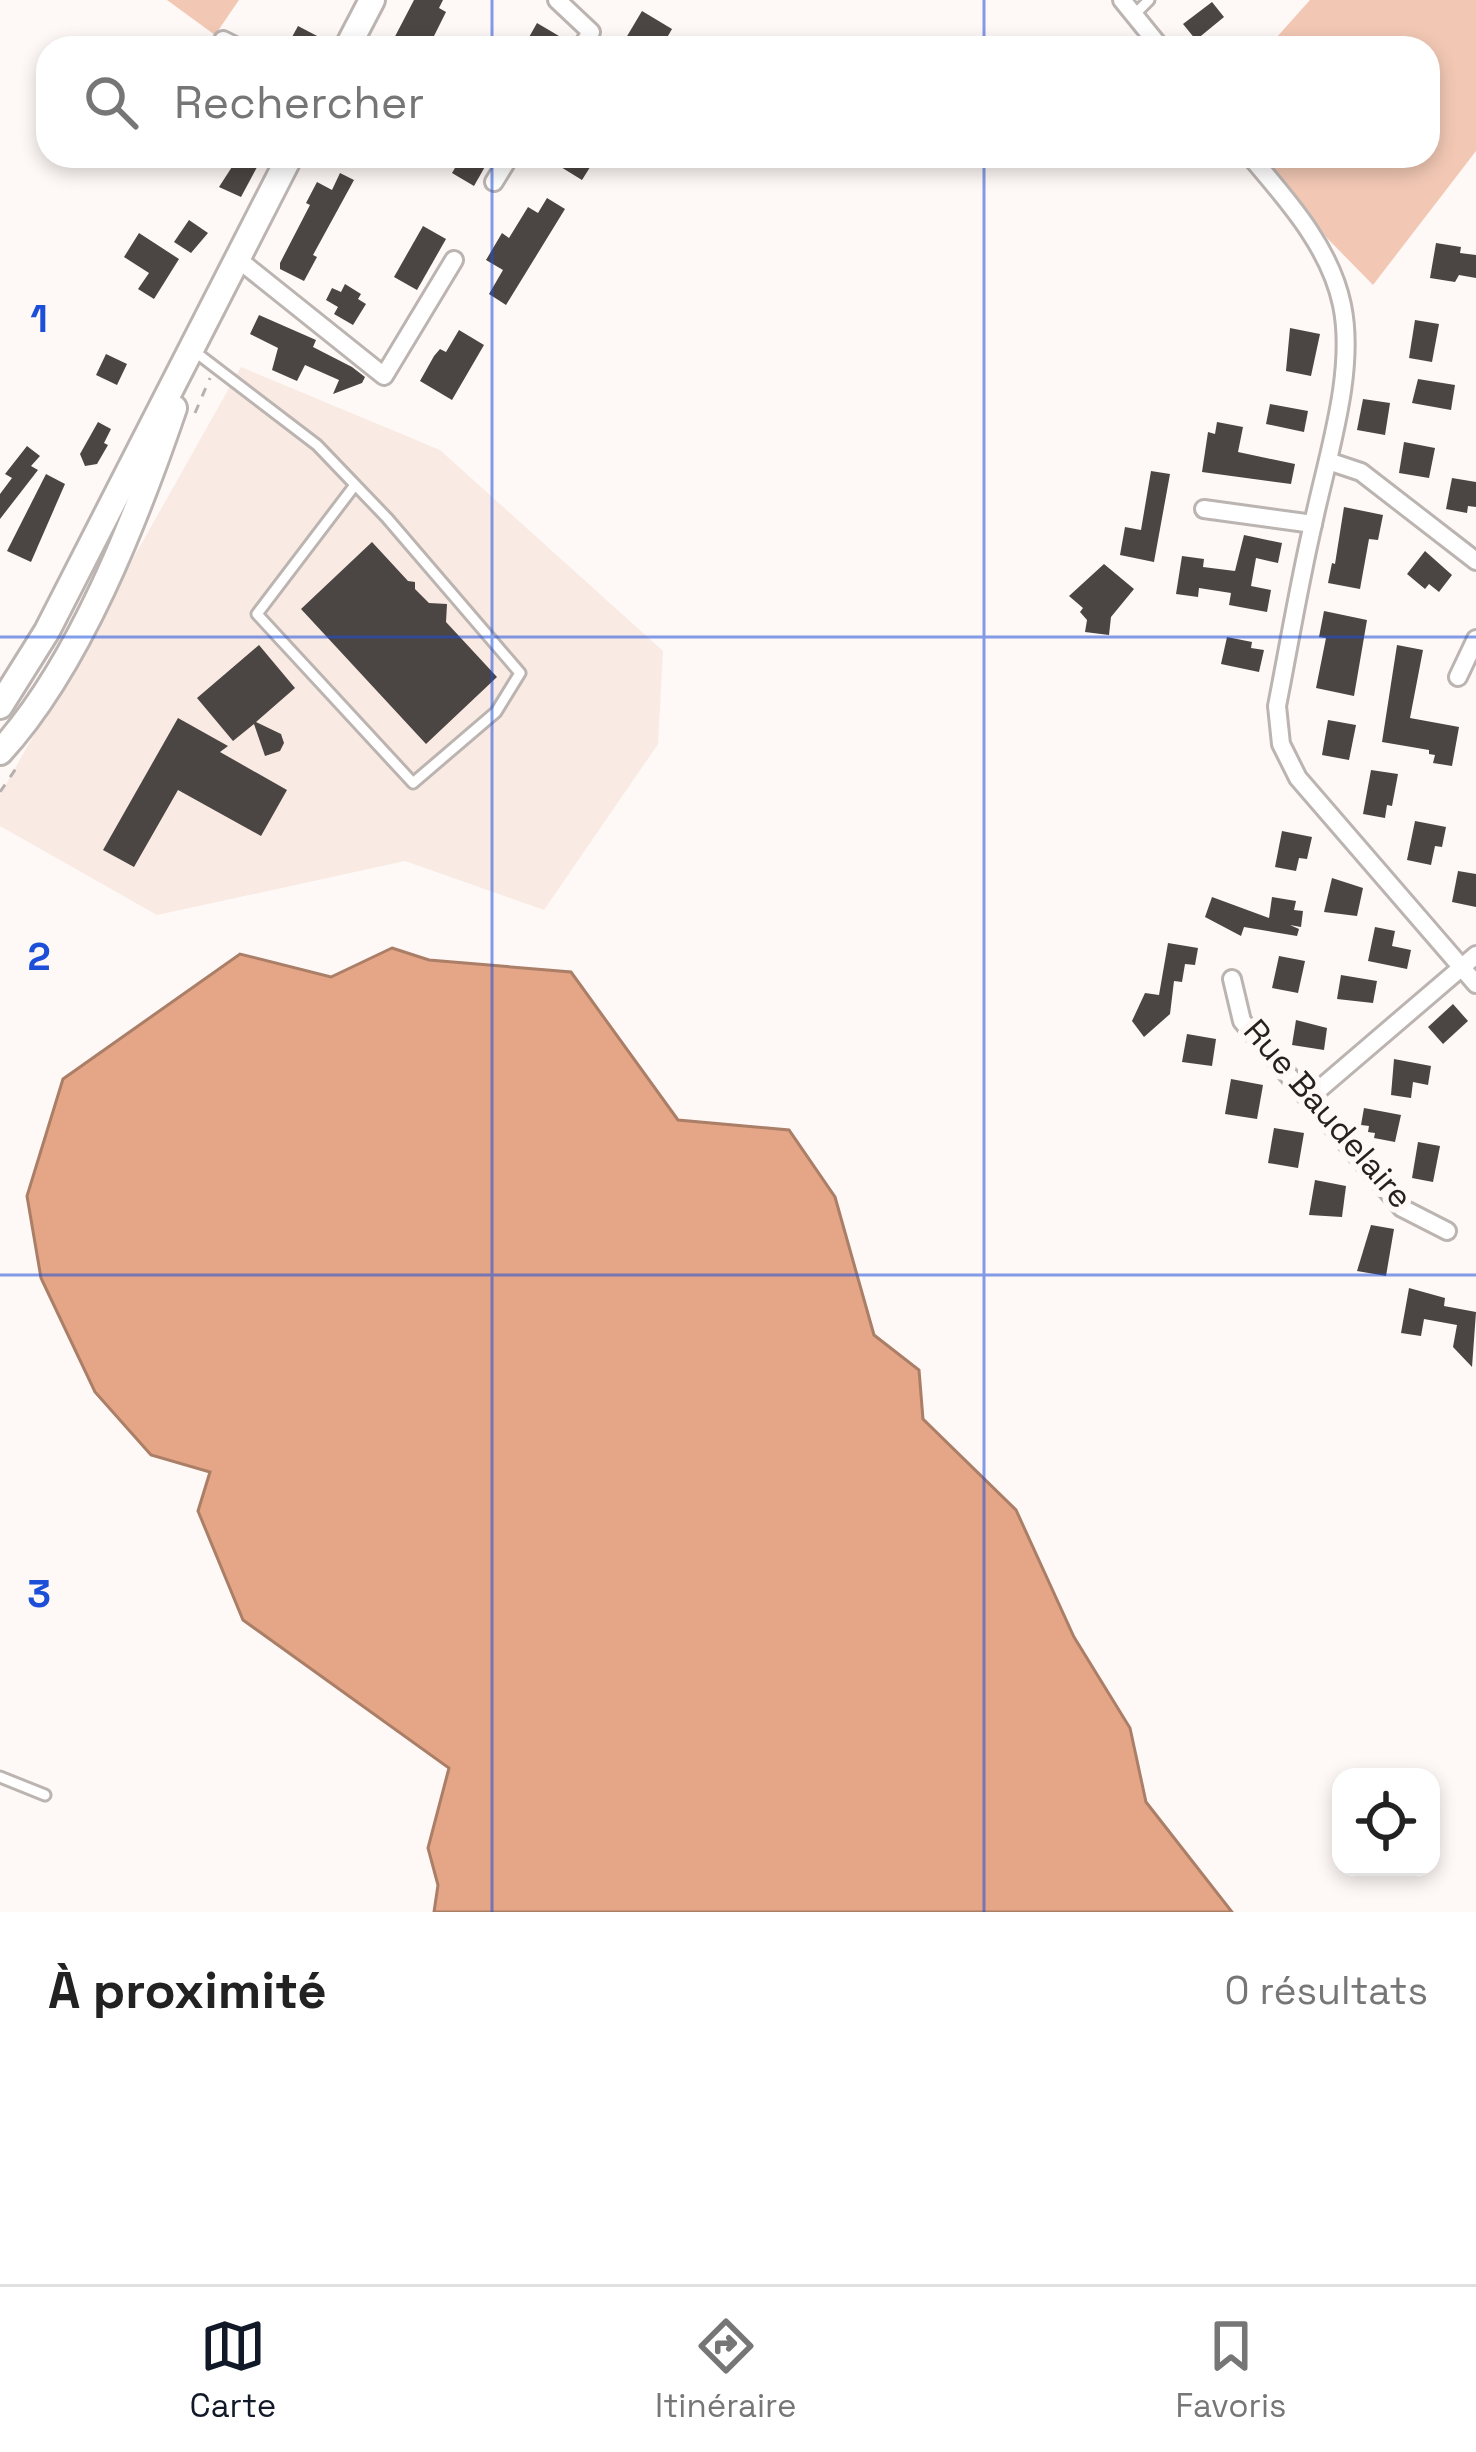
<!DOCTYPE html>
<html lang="fr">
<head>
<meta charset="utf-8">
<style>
  :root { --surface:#fff; --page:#f2f2f2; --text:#222; --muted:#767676; --line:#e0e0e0; --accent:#111827 }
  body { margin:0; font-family:"Space Grotesk",sans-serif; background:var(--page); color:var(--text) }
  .controls { position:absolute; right:36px; bottom:36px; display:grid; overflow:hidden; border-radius:24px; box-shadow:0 6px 18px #0003 }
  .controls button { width:108px; height:108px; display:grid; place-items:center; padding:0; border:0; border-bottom:3px solid var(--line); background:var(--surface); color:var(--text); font:60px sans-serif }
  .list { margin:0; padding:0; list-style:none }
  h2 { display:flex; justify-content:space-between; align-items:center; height:156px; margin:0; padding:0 48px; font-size:51px }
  h2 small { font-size:39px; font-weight:400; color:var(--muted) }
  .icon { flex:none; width:66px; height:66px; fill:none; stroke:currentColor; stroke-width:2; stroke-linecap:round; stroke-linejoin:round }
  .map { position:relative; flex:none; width:1476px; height:1912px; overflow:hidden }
  .search { position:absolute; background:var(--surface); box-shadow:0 6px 18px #0003; left:36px; right:36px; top:36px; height:132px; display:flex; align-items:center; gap:30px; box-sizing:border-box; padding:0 42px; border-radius:36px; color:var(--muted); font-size:45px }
  .sheet { height:372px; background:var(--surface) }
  nav { display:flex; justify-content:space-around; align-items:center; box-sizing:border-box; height:168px; border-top:3px solid var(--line); background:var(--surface); font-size:33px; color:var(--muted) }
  nav a { display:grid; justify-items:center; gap:6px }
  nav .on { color:var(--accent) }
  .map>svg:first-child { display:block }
</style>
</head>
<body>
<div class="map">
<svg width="1476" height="1912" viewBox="0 0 1476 1912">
  <rect width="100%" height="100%" fill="#fef9f6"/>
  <polygon fill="#f9eae3" points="241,367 440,450 663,651 658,744 544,910 405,861 157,915 0,826 0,795"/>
  <g fill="#f2c8b4">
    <polygon points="167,0 239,0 215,35"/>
    <polygon points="1310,0 1476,0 1476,151 1373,285 1326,237 1264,156 1428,156 1428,48 1267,48"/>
  </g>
  <polygon fill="#e4a686" stroke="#aa7e67" stroke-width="3" points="392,948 429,960 571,972 678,1120 789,1130 835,1197 874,1335 919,1370 923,1419 1016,1510 1074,1637 1130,1728 1146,1802 1232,1912 434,1912 438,1885 428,1848 449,1768 243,1620 198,1511 210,1472 151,1455 95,1392 41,1278 27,1196 63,1079 240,954 331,977"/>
  <g fill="#4b4543">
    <polygon points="414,0 443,0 439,8 446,12 428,48 389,48"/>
    <polygon points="1212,2 1224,17 1196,40 1183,24"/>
    <polygon points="642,11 672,29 661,48 620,48"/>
    <polygon points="537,23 559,36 552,48 523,48"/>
    <polygon points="298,26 321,38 316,48 286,48"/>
    <polygon points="239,156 263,156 241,197 219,187"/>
    <polygon points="462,156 491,156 474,186 452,173"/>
    <polygon points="543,156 597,156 582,180"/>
    <polygon points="340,173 354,180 313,255 317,257 304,281 280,269 280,263 310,205 306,203 317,182 332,190"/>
    <polygon points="547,198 565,209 506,305 489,294 503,270 486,260 502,233 509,238 528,207 538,213"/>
    <polygon points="189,220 208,233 191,253 174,242"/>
    <polygon points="423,226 446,239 417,290 394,277"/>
    <polygon points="139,233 179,259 154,299 138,289 149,273 124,257"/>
    <polygon points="1436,243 1461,247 1460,253 1476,255 1476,278 1459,275 1455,282 1430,278"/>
    <polygon points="345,284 361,294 358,299 366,304 353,325 334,314 338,307 326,300 332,288 341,292"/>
    <polygon points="259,315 316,340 313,347 352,367 365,377 362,383 333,394 339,380 305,365 297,381 272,370 278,348 250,334"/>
    <polygon points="1415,320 1439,324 1432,362 1409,358"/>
    <polygon points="1290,328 1320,334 1311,376 1286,371"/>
    <polygon points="459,330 484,345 452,400 420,381 434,356 440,349 446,352"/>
    <polygon points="106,354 127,364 117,385 96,375"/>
    <polygon points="1418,379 1455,385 1451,410 1412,403"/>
    <polygon points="1363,399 1390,403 1385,435 1357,430"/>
    <polygon points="1270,404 1308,411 1304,432 1266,424"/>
    <polygon points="98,422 111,429 104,443 108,445 97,464 85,466 80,454"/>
    <polygon points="1217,422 1243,427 1238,452 1295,464 1291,484 1202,472 1208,432 1215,434"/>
    <polygon points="1404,442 1435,448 1429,478 1399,473"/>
    <polygon points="27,446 40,456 31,466 38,470 0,519 0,494 12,478 5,474"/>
    <polygon points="1151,471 1170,474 1154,562 1120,555 1125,527 1141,530"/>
    <polygon points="46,474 65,484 31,562 7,551"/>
    <polygon points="1452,478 1476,482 1476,507 1468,506 1467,513 1446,509"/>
    <polygon points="1344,507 1383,515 1378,540 1369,539 1360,589 1328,583 1332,563 1335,564"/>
    <polygon points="1244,535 1282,543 1278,563 1256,558 1251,586 1271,590 1267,612 1229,605 1231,593 1199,588 1198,597 1176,594 1182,556 1204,559 1203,567 1235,571"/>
    <polygon points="372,542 408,581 415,582 415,589 429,603 447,604 446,622 497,677 426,744 301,609"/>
    <polygon points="1425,551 1452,575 1439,592 1429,584 1425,589 1407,574"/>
    <polygon points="1104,564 1134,589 1111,617 1109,635 1085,632 1087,620 1080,612 1083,608 1069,596"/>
    <polygon points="1324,611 1367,620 1354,696 1316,688 1326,638 1319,637"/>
    <polygon points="1227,637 1252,642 1251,648 1264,650 1259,672 1221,664"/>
    <polygon points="259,645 295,688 256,722 281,734 284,743 280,751 265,756 254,724 233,741 197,698"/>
    <polygon points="1397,645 1423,650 1410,718 1459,727 1452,766 1433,763 1435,755 1429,754 1429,750 1382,742"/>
    <polygon points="178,718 228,746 220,752 287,790 261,836 178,790 134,867 103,850"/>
    <polygon points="1328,720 1356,725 1349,760 1322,755"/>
    <polygon points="1371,770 1398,774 1392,806 1387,805 1385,818 1363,814"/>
    <polygon points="1415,821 1446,827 1442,847 1435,846 1431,865 1407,860"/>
    <polygon points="1282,831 1312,837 1307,859 1299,858 1296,871 1275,867"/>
    <polygon points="1458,871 1476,874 1476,907 1452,902"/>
    <polygon points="1332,878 1363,888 1357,916 1324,912"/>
    <polygon points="1212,897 1269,918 1272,897 1296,901 1294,910 1303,911 1301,927 1290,925 1299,929 1297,936 1244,927 1241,936 1205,917"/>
    <polygon points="1375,927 1395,931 1392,946 1411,950 1407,969 1368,961"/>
    <polygon points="1168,943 1198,948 1195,965 1185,964 1182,982 1174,981 1170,1014 1144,1037 1132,1021 1145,993 1159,995"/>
    <polygon points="1279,956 1305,961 1298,993 1272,988"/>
    <polygon points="1341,975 1377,981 1373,1003 1337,999"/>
    <polygon points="1453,1004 1468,1021 1443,1044 1428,1027"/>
    <polygon points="1296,1020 1327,1028 1324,1050 1292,1045"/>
    <polygon points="1187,1034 1216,1039 1212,1066 1182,1062"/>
    <polygon points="1394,1059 1431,1066 1428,1085 1413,1082 1411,1098 1391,1095"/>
    <polygon points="1231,1079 1263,1085 1257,1119 1225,1114"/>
    <polygon points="1364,1108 1401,1115 1395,1142 1374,1138 1375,1133 1368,1132 1369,1126 1361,1125"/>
    <polygon points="1274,1128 1304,1133 1298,1168 1268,1163"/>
    <polygon points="1418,1142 1440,1146 1433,1182 1412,1178"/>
    <polygon points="1315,1180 1346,1186 1342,1217 1309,1215"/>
    <polygon points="1371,1225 1394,1229 1386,1276 1357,1271"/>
    <polygon points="1409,1288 1445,1298 1444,1306 1476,1312 1472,1367 1453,1347 1457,1325 1424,1319 1421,1336 1401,1333"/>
  </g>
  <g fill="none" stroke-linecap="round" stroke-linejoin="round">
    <g stroke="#bbb4b1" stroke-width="15">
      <g id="lane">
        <polyline points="1134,15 1149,0"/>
        <polyline points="194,351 317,445 387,518 520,673 496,712 413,783 257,614 355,485"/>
        <polyline points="0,1777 45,1795"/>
      </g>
    </g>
    <g stroke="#bbb4b1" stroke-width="22">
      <g id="street">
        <polyline points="557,0 591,32 581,48"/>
        <polyline points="1122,0 1161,48"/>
        <polyline points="223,40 239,48"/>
        <path d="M1250 156C1287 200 1330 247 1342 305 1356 372 1327 457 1313 524 1299 584 1289 645 1277 706L1281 744 1298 778 1476 984"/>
        <polyline points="494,182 510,156"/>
        <polyline points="234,262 244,264 384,376 454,260"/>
        <polyline points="1328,461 1361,472 1476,561"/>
        <polyline points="1204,509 1313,524"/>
        <polyline points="1458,677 1476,639"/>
        <polyline points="1232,979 1242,1021 1402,1208 1447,1231"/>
        <polyline points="1309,1098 1476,955"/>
      </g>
    </g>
    <g stroke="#bbb4b1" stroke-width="30">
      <g id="secondary">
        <polyline points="347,48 372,0"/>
        <polyline points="0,706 47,631 290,156"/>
        <path d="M0 752C79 666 136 519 174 408"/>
      </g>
    </g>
    <g stroke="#b6b1af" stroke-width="3" stroke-dasharray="9 9" stroke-linecap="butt">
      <polyline points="195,413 210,378"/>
      <polyline points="0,792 19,764"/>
    </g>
    <use href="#lane" stroke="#fff" stroke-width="9"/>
    <use href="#street" stroke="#fff" stroke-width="16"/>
    <use href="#secondary" stroke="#fff" stroke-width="24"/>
  </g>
  <path fill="none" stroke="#1d4ed8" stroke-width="3" stroke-opacity="0.55" d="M492 0V48M984 0V48M492 156V1912M984 156V1912M0 637H1476M0 1275H1476"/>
  <g text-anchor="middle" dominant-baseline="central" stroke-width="12" stroke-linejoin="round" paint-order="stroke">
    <g font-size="33" fill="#242120" stroke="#fef9f6">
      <text transform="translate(1328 1114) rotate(49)">Rue Baudelaire</text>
    </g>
  </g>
  <g font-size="39" text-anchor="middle" font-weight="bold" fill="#1d4ed8" stroke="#fef9f6" stroke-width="12" stroke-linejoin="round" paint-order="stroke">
    <text x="39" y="332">1</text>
    <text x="39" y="970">2</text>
    <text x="39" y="1607">3</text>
  </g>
</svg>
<div class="controls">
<button><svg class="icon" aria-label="locate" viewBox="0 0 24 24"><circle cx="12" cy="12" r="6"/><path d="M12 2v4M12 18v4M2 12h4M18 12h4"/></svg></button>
</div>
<div class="search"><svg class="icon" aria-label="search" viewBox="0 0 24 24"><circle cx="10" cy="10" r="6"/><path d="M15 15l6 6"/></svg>Rechercher</div>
</div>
<section class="sheet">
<h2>À proximité<small>0 résultats</small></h2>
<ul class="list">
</ul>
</section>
<nav>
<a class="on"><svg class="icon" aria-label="map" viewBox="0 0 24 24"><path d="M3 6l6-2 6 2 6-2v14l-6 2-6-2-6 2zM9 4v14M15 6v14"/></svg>Carte</a>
<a><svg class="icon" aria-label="directions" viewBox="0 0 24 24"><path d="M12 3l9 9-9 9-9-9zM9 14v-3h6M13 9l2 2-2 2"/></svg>Itinéraire</a>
<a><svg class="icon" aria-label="saved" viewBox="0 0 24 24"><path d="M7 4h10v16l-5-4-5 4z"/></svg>Favoris</a>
</nav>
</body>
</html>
